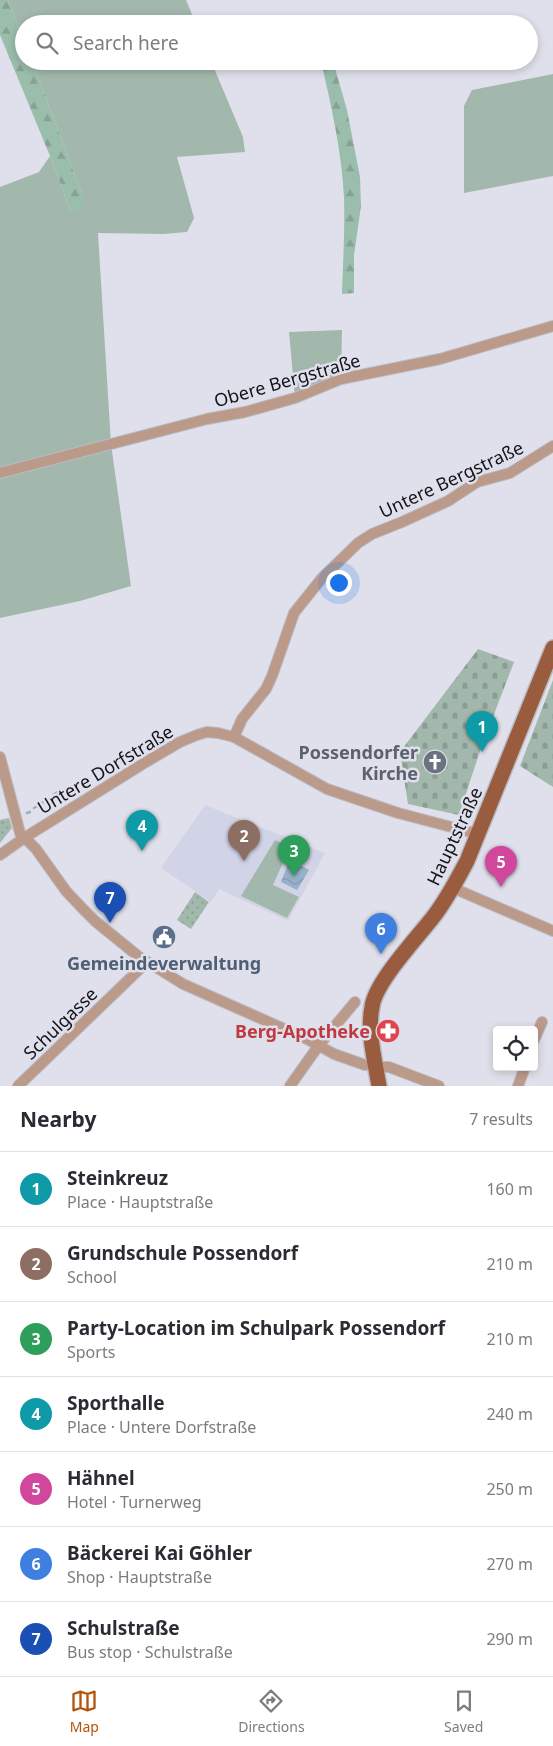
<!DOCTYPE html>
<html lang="en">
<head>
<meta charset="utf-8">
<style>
  :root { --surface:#fff; --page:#f2f2f3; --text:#2b2b33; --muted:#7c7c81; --line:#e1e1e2; --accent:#b45309 }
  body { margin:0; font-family:"Noto Sans",sans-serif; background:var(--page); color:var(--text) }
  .controls { position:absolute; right:15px; bottom:15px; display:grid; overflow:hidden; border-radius:5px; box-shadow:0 2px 8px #0003 }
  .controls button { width:45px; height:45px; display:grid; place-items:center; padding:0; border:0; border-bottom:1px solid var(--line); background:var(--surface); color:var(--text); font:25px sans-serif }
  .you { position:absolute; left:338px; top:582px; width:18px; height:18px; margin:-12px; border:4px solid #fff; border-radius:50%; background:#1a73e8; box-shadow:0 0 0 8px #1a73e833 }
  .badge { display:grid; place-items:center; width:32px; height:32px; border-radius:50%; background:var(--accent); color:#fff; font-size:16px; font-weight:700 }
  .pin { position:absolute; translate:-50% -41px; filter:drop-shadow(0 1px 2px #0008) }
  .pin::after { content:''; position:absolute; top:26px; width:18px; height:15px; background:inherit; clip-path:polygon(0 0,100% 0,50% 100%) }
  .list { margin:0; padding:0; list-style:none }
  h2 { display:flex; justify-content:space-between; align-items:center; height:65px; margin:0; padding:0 20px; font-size:21px }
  h2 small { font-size:16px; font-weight:400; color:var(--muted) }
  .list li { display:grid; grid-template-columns:32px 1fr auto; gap:15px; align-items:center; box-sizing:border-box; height:75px; padding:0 20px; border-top:1px solid var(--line) }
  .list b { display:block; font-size:19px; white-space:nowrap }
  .list p { margin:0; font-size:16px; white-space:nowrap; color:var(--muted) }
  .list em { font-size:16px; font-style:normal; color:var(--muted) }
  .icon { flex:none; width:28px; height:28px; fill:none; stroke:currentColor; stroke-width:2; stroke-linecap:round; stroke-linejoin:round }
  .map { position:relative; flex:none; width:553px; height:1086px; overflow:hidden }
  .search { position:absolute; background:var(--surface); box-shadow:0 2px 8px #0003; left:15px; right:15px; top:15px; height:55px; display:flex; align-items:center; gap:12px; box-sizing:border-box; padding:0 18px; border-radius:28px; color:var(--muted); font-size:19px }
  .sheet { height:590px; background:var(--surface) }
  nav { display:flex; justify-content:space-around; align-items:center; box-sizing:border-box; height:70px; border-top:1px solid var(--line); background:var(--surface); font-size:14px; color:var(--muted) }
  nav a { display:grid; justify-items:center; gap:2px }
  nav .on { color:var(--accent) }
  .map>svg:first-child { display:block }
</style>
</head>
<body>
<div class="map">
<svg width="553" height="1086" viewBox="0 0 553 1086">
  <defs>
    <pattern id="forest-firs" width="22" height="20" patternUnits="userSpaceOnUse" patternTransform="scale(1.25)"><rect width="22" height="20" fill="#9bbdab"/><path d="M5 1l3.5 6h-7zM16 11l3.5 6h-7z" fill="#85a292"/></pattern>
    <pattern id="cemetery-stones" width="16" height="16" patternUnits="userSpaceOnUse" patternTransform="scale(1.25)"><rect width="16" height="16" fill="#a3b8ac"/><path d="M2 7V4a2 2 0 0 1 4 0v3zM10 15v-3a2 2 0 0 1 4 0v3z" fill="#8b9d93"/></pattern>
    <pattern id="park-dots" width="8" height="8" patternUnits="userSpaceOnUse" patternTransform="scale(1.25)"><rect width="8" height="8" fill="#a3b8ac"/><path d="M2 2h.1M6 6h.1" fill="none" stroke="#8b9d93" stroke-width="1.8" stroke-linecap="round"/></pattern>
    <pattern id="water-waves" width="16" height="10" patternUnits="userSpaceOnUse" patternTransform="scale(1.25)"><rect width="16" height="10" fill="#96b1c9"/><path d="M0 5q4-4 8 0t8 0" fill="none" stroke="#8097ac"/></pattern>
  </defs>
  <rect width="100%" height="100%" fill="#dfe0eb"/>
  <polygon fill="#d1d4e6" points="205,805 325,853 288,921 219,889 211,902 161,868"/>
  <g fill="#a3b8ac">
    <polygon points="8,0 186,0 196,24 24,24 24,40"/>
    <polygon points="32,61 211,61 243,137 245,152 177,157 194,218 187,232 164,234 98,233 111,444 131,586 80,601 0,618 0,187 39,172 50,156 71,212 83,209 83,196"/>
    <polygon points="553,74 553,176 464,193 464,106 472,90"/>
    <polygon points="342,330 341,379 295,398 289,332"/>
    <polygon points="275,840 290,847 273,885 299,897 287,918 241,896"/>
  </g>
  <g fill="url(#forest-firs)">
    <polygon points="0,0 8,0 24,40 24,61 32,61 83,196 83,210 71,212 50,156 0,35"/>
    <path d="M321 61H333L347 110 360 177 361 206 354 255V293L342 294C343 262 345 229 344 198 342 152 331 105 321 61Z"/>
  </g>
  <g fill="url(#cemetery-stones)">
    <polygon points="478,649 514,662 480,751 459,815 408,804 400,752"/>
    <polygon points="553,680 553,787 520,766"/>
  </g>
  <g fill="url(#park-dots)">
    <polygon points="9,818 12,828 0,843 0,820"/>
    <polygon points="195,892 209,902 191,929 177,920"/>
  </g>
  <polygon fill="url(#water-waves)" points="290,859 309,870 297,890 281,882"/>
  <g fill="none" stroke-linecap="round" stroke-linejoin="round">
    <g stroke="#96b1c9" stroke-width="2.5">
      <polyline points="53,795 60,790"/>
      <polyline points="34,808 48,799"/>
      <polyline points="27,813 30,812"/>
    </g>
    <g stroke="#babbc5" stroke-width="12">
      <g id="minor">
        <polyline points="0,473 207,419 245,412 295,398 341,379 440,359 553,326"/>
        <polyline points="234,737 242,719 266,689 272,676 294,613 322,578 358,543 372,534 402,522 448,501 477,482 510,473 553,446"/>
        <polyline points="0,757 20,833 36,849 66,891 83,909 95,921 138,956 183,984 307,1039 334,1054 365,1065"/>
        <polyline points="0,855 24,838 146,762 180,742 197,735 207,732 218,733 234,737 327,789 398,813 478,834"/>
        <polyline points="453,888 553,931"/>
        <polyline points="534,1040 542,1022"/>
        <polyline points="376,1067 389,1067 439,1086"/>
        <polyline points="18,1086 147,962"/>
        <polyline points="290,1086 319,1045 355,1002"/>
        <polyline points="518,1086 525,1067"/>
      </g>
    </g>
    <g stroke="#babbc5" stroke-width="18">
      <path id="primary" d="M379 1086C375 1061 367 1032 372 1007 375 982 418 937 434 916 447 899 457 880 467 861L553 648"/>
    </g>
    <use href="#minor" stroke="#bc9a8a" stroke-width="10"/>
    <use href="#primary" stroke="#995c3f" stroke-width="15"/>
  </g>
  <defs>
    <g id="church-disc" transform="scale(1.25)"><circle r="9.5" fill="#6b7280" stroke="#dfe0eb"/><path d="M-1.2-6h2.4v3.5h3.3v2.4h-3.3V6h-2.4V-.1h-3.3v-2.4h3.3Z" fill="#fff"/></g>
    <g id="civic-disc" transform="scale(1.25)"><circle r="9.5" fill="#5c6f8a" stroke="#dfe0eb"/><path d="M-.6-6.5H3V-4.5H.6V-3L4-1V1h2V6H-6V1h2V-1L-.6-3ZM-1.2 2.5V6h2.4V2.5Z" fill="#fff"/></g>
    <g id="pharmacy-disc" transform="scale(1.25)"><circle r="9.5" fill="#e0444e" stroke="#dfe0eb"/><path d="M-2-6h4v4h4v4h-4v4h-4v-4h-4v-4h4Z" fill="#fff"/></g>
  </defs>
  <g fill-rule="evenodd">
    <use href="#church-disc" x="435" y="762"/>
    <use href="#civic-disc" x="164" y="937"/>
    <use href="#pharmacy-disc" x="388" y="1031"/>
  </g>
  <g text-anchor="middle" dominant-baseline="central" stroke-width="5" stroke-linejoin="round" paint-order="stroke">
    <g font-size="18" fill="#131417" stroke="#dfe0eb">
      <text transform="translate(287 380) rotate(-16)">Obere Bergstraße</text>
      <text transform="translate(451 479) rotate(-25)">Untere Bergstraße</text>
      <text transform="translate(105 769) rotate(-31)">Untere Dorfstraße</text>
      <text transform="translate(454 836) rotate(-65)">Hauptstraße</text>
      <text transform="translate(60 1023) rotate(-44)">Schulgasse</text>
    </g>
    <g font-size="18" font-weight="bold" fill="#5b616d" stroke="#dfe0eb" text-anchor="end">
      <text x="418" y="752">Possendorfer<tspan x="418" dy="21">Kirche</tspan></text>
    </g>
    <g font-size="18" font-weight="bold" fill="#4e5e75" stroke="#dfe0eb">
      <text x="164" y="963">Gemeindeverwaltung</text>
    </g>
    <g font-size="18" font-weight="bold" fill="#be3a42" stroke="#dfe0eb" text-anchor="end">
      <text x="370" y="1031">Berg-Apotheke</text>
    </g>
  </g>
</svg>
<div class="controls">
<button><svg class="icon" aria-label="locate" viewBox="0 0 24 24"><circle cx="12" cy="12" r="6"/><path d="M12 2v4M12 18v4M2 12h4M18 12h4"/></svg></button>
</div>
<div class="you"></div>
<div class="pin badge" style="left:482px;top:752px;background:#0f9aa8">1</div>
<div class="pin badge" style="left:244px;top:861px;background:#8d6e63">2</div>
<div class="pin badge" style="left:294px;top:876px;background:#2e9e5b">3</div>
<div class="pin badge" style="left:142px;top:851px;background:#0f9aa8">4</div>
<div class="pin badge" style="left:501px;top:887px;background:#d1479c">5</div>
<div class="pin badge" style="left:381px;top:954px;background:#3f7fe0">6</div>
<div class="pin badge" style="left:110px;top:923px;background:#1a4fb4">7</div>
<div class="search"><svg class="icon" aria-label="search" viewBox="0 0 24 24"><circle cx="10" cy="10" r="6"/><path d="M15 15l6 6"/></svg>Search here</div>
</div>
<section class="sheet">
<h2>Nearby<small>7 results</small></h2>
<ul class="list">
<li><span class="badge" style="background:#0f9aa8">1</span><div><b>Steinkreuz</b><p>Place · Hauptstraße</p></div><em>160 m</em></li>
<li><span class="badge" style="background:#8d6e63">2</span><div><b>Grundschule Possendorf</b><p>School</p></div><em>210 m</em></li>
<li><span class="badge" style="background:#2e9e5b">3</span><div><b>Party-Location im Schulpark Possendorf</b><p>Sports</p></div><em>210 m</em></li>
<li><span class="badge" style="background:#0f9aa8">4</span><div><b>Sporthalle</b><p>Place · Untere Dorfstraße</p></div><em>240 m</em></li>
<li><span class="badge" style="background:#d1479c">5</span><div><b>Hähnel</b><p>Hotel · Turnerweg</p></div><em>250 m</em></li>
<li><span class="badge" style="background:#3f7fe0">6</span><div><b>Bäckerei Kai Göhler</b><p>Shop · Hauptstraße</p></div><em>270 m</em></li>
<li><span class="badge" style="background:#1a4fb4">7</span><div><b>Schulstraße</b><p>Bus stop · Schulstraße</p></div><em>290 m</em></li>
</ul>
</section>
<nav>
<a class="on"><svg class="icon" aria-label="map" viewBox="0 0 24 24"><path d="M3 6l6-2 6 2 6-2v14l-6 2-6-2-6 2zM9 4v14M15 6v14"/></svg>Map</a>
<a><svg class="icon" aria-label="directions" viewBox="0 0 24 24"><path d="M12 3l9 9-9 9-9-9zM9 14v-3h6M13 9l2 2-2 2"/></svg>Directions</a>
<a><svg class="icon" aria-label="saved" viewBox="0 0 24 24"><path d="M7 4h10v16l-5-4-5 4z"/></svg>Saved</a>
</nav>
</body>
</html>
